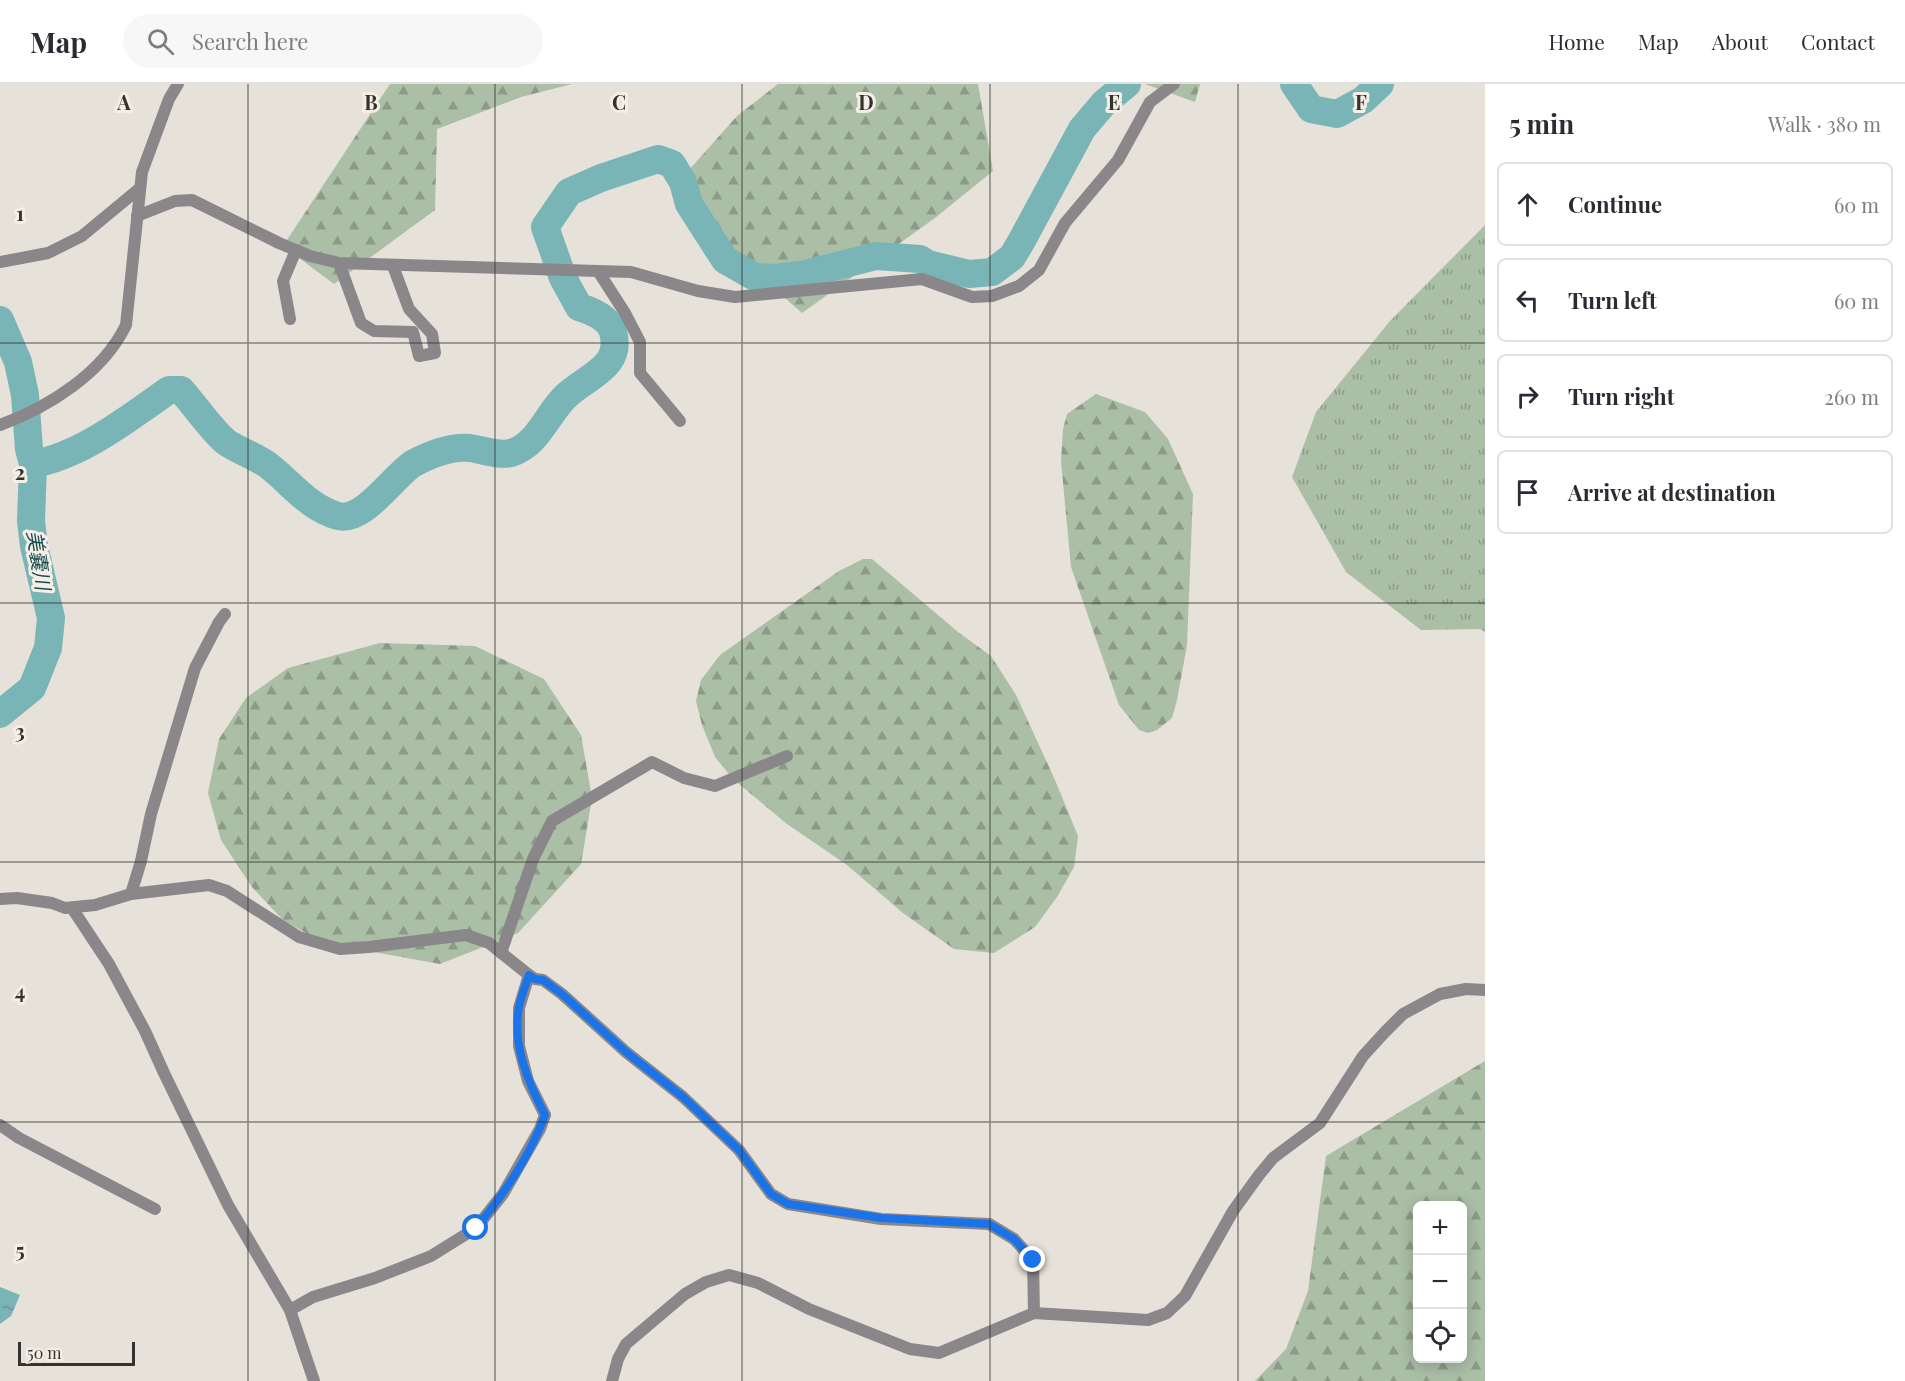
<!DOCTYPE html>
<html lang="en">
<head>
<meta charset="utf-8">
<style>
  :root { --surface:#fff; --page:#f7f7f7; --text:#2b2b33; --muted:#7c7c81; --line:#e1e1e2 }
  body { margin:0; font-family:"Playfair Display","Noto Sans JP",serif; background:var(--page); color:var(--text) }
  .controls { position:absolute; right:18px; bottom:18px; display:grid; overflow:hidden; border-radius:9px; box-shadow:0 3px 15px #0003 }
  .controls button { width:54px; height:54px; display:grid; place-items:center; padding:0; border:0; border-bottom:2px solid var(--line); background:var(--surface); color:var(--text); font:30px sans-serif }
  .scale { position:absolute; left:18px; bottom:15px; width:117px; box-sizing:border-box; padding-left:6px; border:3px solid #34322f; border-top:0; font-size:16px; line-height:21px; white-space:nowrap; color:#34322f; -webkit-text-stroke:4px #f4eee6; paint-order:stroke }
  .stop { position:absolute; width:18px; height:18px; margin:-14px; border:4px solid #1a73e8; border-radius:50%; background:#fff }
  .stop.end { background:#1a73e8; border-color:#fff; box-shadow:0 2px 6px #0008 }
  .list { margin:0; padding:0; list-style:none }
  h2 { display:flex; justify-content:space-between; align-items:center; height:78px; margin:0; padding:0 24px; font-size:26px }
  h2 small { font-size:20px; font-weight:400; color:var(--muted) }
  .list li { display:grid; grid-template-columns:39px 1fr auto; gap:18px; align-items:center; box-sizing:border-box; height:84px; margin:0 12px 12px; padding:0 12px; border:2px solid var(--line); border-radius:9px }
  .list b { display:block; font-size:22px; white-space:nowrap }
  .list em { font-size:20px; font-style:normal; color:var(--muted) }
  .icon { flex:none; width:33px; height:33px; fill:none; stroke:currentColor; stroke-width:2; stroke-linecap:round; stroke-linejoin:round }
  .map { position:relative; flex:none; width:1485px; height:1297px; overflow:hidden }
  header { display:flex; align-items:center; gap:36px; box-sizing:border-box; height:84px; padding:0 30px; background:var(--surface); border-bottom:2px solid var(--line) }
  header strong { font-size:28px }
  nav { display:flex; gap:33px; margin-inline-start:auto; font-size:21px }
  .search { width:420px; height:54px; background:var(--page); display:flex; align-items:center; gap:15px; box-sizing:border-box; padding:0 21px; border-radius:33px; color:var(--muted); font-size:22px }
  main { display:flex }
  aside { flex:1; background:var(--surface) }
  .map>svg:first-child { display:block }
</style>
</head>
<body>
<header>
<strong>Map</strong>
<div class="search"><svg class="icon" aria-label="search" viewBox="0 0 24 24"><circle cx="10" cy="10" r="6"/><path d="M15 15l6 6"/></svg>Search here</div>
<nav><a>Home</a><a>Map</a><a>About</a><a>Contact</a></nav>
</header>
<main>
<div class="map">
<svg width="1485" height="1297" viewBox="0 0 1485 1297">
  <defs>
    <pattern id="grass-tufts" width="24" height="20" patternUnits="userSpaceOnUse" patternTransform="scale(1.5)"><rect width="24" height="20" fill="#abbea6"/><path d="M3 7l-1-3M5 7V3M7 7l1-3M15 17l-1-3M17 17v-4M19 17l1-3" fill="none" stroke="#8c9b88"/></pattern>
    <pattern id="forest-firs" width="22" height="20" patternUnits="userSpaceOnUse" patternTransform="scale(1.5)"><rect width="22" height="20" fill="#abbea6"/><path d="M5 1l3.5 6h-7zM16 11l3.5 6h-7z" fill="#8c9b88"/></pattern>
    <pattern id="water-ripples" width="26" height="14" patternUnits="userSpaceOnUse" patternTransform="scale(1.5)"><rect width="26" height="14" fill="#79b5b6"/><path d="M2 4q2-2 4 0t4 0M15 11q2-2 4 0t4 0" fill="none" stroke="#649494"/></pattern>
  </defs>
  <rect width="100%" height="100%" fill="#e6e1d9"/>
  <polygon fill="url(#grass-tufts)" points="1485,141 1485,548 1480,545 1421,546 1346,488 1292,393 1316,328 1390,237"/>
  <g fill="url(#forest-firs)" fill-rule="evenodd">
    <polygon points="390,0 572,0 521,13 437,45 435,126 334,200 283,162"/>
    <polygon points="778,0 978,0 993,87 935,134 802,229 721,158 681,95 737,32"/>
    <polygon points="1145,0 1200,0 1195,18"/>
    <polygon points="1096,310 1145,328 1168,355 1193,410 1187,561 1177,616 1172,634 1157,646 1149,649 1139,646 1119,621 1071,483 1061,377 1063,345 1067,330"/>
    <polygon points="863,475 872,475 958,548 991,572 1016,611 1055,696 1078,752 1074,783 1057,813 1035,843 994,869 954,865 903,829 847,781 787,740 733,695 715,673 702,641 696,617 701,596 720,571 839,487"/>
    <polygon points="380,559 475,562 544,595 581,651 592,714 581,780 518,849 440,880 324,859 283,836 252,803 221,756 208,709 219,655 246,614 288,584"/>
    <path d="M1485 977V1297H1255L1286 1265 1308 1207 1326 1072ZM1418 1122H1462V1274H1418Z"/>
  </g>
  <polygon fill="url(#water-ripples)" points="0,1203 20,1211 11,1232 0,1240"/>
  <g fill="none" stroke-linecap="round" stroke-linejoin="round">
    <g stroke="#79b5b6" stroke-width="28">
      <polyline points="1294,0 1311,25 1337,30 1363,16 1380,0"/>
      <polyline points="0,236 18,278 25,311 29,365 33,380 31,437 34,462 51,534 48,564 32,604 0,630"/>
      <path d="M33 380C81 372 129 334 169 306H181C193 319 213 348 226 358 239 367 256 372 269 382 292 400 309 424 338 432 364 439 396 389 414 379 431 370 451 362 470 364 483 366 498 372 511 369 538 361 547 330 566 312 587 292 623 283 613 248 609 234 592 227 579 223L563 194 545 143 569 108 601 94 658 75 672 80 683 98 689 120 725 176 755 193 774 194 801 191 876 172 920 175 928 180 969 190 992 188 1012 173 1021 158 1082 45 1104 19 1127 0"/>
    </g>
    <g stroke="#8a878b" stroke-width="12">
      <polyline points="137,132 175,117 192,116 279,159 310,172 339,179 631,188 698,207 735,213 922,195 972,213 992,212 1019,202 1039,186 1065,139 1118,76 1150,18 1174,0"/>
      <polyline points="0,178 48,169 82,152 140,104"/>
      <polyline points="339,179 361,239 374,247 413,248 419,272 435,269 432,250 409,225 393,182"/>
      <polyline points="598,187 625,229 640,258 640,289 680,337"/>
      <polyline points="290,235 283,197 296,166"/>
      <path d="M0 341C49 323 103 289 126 241L142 88 169 15 178 0"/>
      <polyline points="131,810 141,777 151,730 195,584 219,538 225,530"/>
      <polyline points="0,815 17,814 52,819 65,824 95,821 131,810 209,801 227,807 299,853 340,865 369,863 466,851 489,859 529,891 535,895 543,896 562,910 626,968 683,1013 739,1066 771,1110 788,1120 881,1135 989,1140 1014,1155 1033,1176 1034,1229"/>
      <polyline points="72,824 109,880 145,947 164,989 228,1121 290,1226 314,1297"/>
      <polyline points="501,869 533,775 552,737 652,678 684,694 715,702 787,672"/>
      <polyline points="0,1041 19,1054 155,1125"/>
      <polyline points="290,1226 313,1213 375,1194 431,1172 476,1144 503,1110 540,1045 545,1031 528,997 519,962 519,924 529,891"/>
      <polyline points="612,1297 618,1275 626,1260 685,1210 706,1198 729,1191 758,1199 809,1225 910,1265 939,1269 1034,1229 1148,1236 1167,1229 1185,1212 1233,1127 1259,1091 1273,1074 1320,1039 1363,972 1385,948 1403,930 1440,910 1466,905 1485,906"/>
    </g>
  </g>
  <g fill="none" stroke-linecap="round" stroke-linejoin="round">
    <path stroke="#1a73e8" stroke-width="8" d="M476 1144C504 1110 530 1073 545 1031 528 998 512 961 519 923 521 912 526 901 529 891L535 895 543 896 562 910 626 968 683 1013 739 1066 771 1110 788 1120 881 1134 989 1140 1014 1155 1033 1176"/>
  </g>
  <path fill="none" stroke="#34322f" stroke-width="1.5" stroke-opacity="0.55" d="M248 0V1297M495 0V1297M742 0V1297M990 0V1297M1238 0V1297M0 259H1485M0 519H1485M0 778H1485M0 1038H1485"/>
  <g text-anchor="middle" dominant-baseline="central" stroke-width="6" stroke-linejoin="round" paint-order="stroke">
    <g font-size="20" font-style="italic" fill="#154b4d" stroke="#f4eee6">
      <text transform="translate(40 476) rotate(81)">美嚢川</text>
    </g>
  </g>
  <g font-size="20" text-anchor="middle" font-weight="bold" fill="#34322f" stroke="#f4eee6" stroke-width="6" stroke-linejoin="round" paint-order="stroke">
    <text x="124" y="26">A</text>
    <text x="371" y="26">B</text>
    <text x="619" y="26">C</text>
    <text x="866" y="26">D</text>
    <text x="1114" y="26">E</text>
    <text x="1361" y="26">F</text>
    <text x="20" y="137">1</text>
    <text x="20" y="396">2</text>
    <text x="20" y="655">3</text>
    <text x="20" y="915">4</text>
    <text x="20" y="1174">5</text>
  </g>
</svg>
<div class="controls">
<button>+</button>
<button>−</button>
<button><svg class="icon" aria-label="locate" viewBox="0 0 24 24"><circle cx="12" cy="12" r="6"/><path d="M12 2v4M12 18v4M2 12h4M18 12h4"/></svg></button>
</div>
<div class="scale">50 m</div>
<div class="stop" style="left:476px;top:1144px"></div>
<div class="stop end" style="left:1033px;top:1176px"></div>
</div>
<aside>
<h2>5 min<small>Walk · 380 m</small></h2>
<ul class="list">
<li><svg class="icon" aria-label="ahead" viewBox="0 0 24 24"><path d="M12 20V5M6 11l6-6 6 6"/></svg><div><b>Continue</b></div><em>60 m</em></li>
<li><svg class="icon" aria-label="left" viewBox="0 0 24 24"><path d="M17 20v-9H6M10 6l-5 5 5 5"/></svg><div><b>Turn left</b></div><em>60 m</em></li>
<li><svg class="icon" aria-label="right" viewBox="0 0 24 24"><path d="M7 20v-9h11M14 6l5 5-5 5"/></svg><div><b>Turn right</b></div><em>260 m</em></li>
<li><svg class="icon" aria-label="arrive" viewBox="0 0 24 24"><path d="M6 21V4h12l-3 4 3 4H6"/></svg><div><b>Arrive at destination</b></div></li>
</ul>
</aside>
</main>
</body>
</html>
